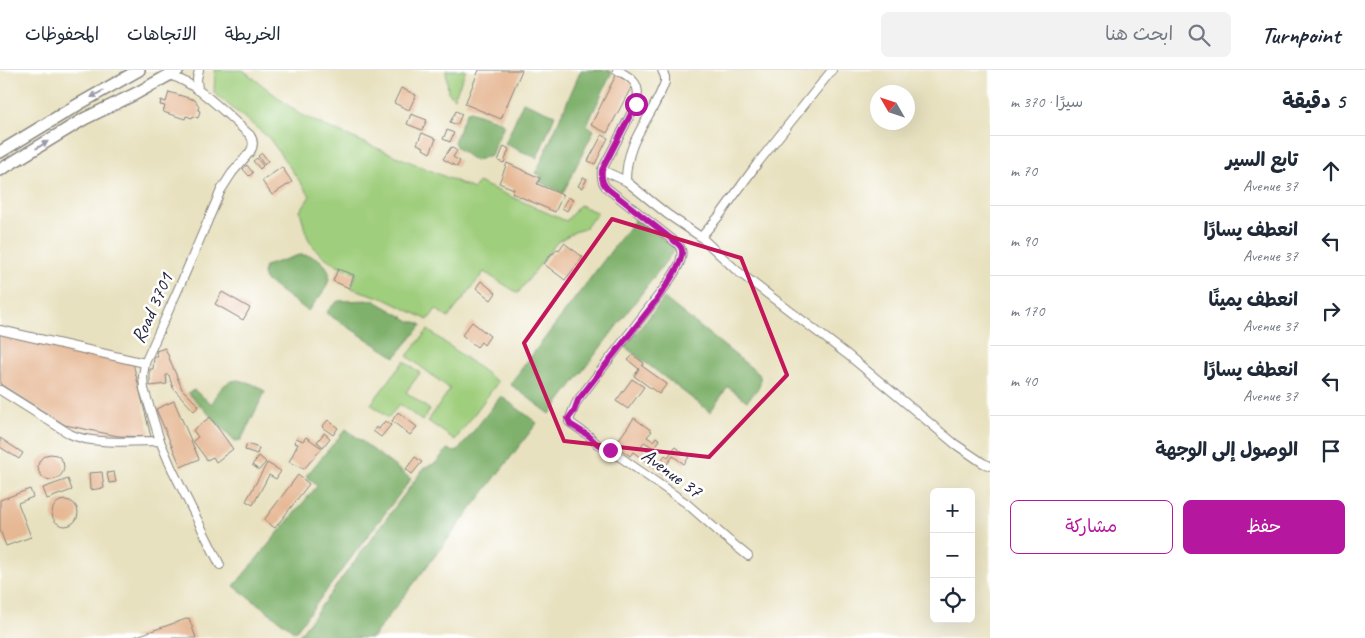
<!DOCTYPE html>
<html lang="ar">
<head>
<meta charset="utf-8">
<style>
  :root { --surface:#fff; --page:#f2f2f3; --text:#1f2937; --muted:#747a83; --line:#e0e1e3; --accent:#b5179e }
  body { margin:0; font-family:Caveat,"Playpen Sans Arabic",sans-serif; background:var(--page); color:var(--text); direction:rtl }
  .controls { position:absolute; right:15px; bottom:15px; display:grid; overflow:hidden; border-radius:8px; box-shadow:0 5px 20px #0002 }
  .controls button { width:45px; height:45px; display:grid; place-items:center; padding:0; border:0; border-bottom:1px solid var(--line); background:var(--surface); color:var(--text); font:25px sans-serif }
  .compass { position:absolute; left:870px; top:15px; width:45px; height:45px; border-radius:50%; background:var(--surface); box-shadow:0 5px 20px #0002; rotate:309deg }
  .stop { position:absolute; width:15px; height:15px; margin:-11px; border:4px solid #b5179e; border-radius:50%; background:#fff }
  .stop.end { background:#b5179e; border-color:#fff; box-shadow:0 1px 5px #0008 }
  .list { margin:0; padding:0; list-style:none }
  h2 { display:flex; justify-content:space-between; align-items:center; height:65px; margin:0; padding:0 20px; font-size:21px }
  h2 small { font-size:16px; font-weight:400; color:var(--muted) }
  .list li { display:grid; grid-template-columns:32px 1fr auto; gap:15px; align-items:center; box-sizing:border-box; height:70px; padding:0 20px; border-top:1px solid var(--line) }
  .list b { display:block; font-size:19px; white-space:nowrap }
  .list p { margin:0; font-size:16px; white-space:nowrap; color:var(--muted) }
  .list em { font-size:16px; font-style:normal; color:var(--muted) }
  .actions { display:flex; gap:10px; padding:15px 20px }
  .actions a { flex:1; padding:11px 0; border:1px solid var(--accent); border-radius:8px; text-align:center; font-size:18px; color:var(--accent) }
  .actions .main { background:var(--accent); color:#fff }
  .icon { flex:none; width:28px; height:28px; fill:none; stroke:currentColor; stroke-width:2; stroke-linecap:round; stroke-linejoin:round }
  .map { position:relative; flex:none; width:990px; height:568px; overflow:hidden; direction:ltr }
  header { display:flex; align-items:center; gap:30px; box-sizing:border-box; height:70px; padding:0 25px; background:var(--surface); border-bottom:1px solid var(--line) }
  header strong { font-size:24px }
  nav { display:flex; gap:28px; margin-inline-start:auto; font-size:18px }
  .search { width:350px; height:45px; background:var(--page); display:flex; align-items:center; gap:12px; box-sizing:border-box; padding:0 18px; border-radius:8px; color:var(--muted); font-size:19px }
  main { display:flex }
  aside { flex:1; background:var(--surface) }
  .map>svg:first-child { display:block }
</style>
</head>
<body>
<header>
<strong>Turnpoint</strong>
<div class="search"><svg class="icon" aria-label="search" viewBox="0 0 24 24"><circle cx="10" cy="10" r="6"/><path d="M15 15l6 6"/></svg>ابحث هنا</div>
<nav><a>الخريطة</a><a>الاتجاهات</a><a>المحفوظات</a></nav>
</header>
<main>
<aside>
<h2>5 دقيقة<small>سيرًا · 370 m</small></h2>
<ul class="list">
<li><svg class="icon" aria-label="ahead" viewBox="0 0 24 24"><path d="M12 20V5M6 11l6-6 6 6"/></svg><div><b>تابع السير</b><p>Avenue 37</p></div><em>70 m</em></li>
<li><svg class="icon" aria-label="left" viewBox="0 0 24 24"><path d="M17 20v-9H6M10 6l-5 5 5 5"/></svg><div><b>انعطف يسارًا</b><p>Avenue 37</p></div><em>90 m</em></li>
<li><svg class="icon" aria-label="right" viewBox="0 0 24 24"><path d="M7 20v-9h11M14 6l5 5-5 5"/></svg><div><b>انعطف يمينًا</b><p>Avenue 37</p></div><em>170 m</em></li>
<li><svg class="icon" aria-label="left" viewBox="0 0 24 24"><path d="M17 20v-9H6M10 6l-5 5 5 5"/></svg><div><b>انعطف يسارًا</b><p>Avenue 37</p></div><em>40 m</em></li>
<li><svg class="icon" aria-label="arrive" viewBox="0 0 24 24"><path d="M6 21V4h12l-3 4 3 4H6"/></svg><div><b>الوصول إلى الوجهة</b></div></li>
</ul>
<div class="actions"><a class="main">حفظ</a><a>مشاركة</a></div>
</aside>
<div class="map">
<svg width="990" height="568" viewBox="0 0 990 568">
  <rect width="100%" height="100%" fill="#fff"/>
  <filter id="ink" filterUnits="userSpaceOnUse"><feTurbulence type="fractalNoise" baseFrequency=".02" numOctaves="2"/><feDisplacementMap in="SourceGraphic" scale="10" xChannelSelector="R" yChannelSelector="G"/><feConvolveMatrix kernelMatrix="1 2 1 2 8 2 1 2 1" color-interpolation-filters="sRGB"/></filter>
  <filter id="wash" filterUnits="userSpaceOnUse"><feTurbulence type="fractalNoise" baseFrequency=".0096" numOctaves="4" result="noise"/><feDisplacementMap in="SourceGraphic" scale="20" xChannelSelector="R" yChannelSelector="G"/><feGaussianBlur stdDeviation="1.12" result="paint"/><feColorMatrix in="noise" values="0 0 0 0 0 0 0 0 0 0 0 0 0 0 0 0 0 1.4 0 .05"/><feComposite in="paint" operator="in"/></filter>
  <g filter="url(#wash)">
    <rect width="100%" height="100%" fill="#e8e1bf"/>
    <g fill="#9fce7c" stroke="#60785c">
      <path d="M215 0H243L298 43 325 56 474 119 478 112 566 151 580 135 598 143 584 159 574 162 557 172 518 223 484 202 448 248 436 239 428 250 385 229 351 218 356 204C339 196 317 187 308 168 304 160 303 150 300 141L310 126 269 68 214 23Z"/>
      <polygon points="446,0 466,0 454,28 448,22"/>
      <polygon points="428,260 498,312 455,370 428,351 450,319 407,286"/>
      <polygon points="404,291 420,303 406,322 430,340 422,351 400,334 388,348 371,334"/>
    </g>
    <g fill="#7fb16c" stroke="#506a54">
      <polygon points="581,0 608,0 612,2 587,55 594,60 563,123 540,112 542,106 536,103"/>
      <polygon points="523,32 555,45 537,88 505,74"/>
      <polygon points="470,41 499,51 503,54 503,57 491,85 475,91 457,78 454,72 466,43"/>
      <polygon points="636,148 676,178 550,344 510,314"/>
      <path d="M299 185C309 185 317 186 324 194 339 209 318 228 308 241L265 210 263 204 265 196Z"/>
      <path d="M664 228 759 304C764 315 754 323 747 331L728 317 710 342 625 277Z"/>
      <polygon points="373,230 412,252 416,252 422,255 395,287 326,243 332,236 338,231"/>
      <path d="M238 310C248 312 258 315 265 322L241 370 235 371 188 323 194 320 212 334C218 322 223 311 238 310Z"/>
      <polygon points="501,326 537,353 372,568 299,568 298,567 424,398 436,393 447,379 454,382 458,381"/>
      <polygon points="346,359 411,409 295,562 234,516 317,416 306,406"/>
    </g>
    <g id="blocks">
      <g fill="#e6b894">
        <polygon points="479,0 522,0 501,49 465,34"/>
        <polygon points="616,5 633,14 607,63 591,55"/>
        <polygon points="401,18 416,25 409,40 394,33"/>
        <polygon points="169,22 195,30 199,36 198,40 200,41 198,48 193,46 192,48 186,46 185,49 163,42 165,36 160,35 161,30 166,32"/>
        <polygon points="456,41 462,44 457,55 450,52"/>
        <polygon points="411,44 427,50 422,60 407,54"/>
        <polygon points="447,60 454,63 450,72 443,69"/>
        <polygon points="422,63 436,69 430,83 423,79 424,77 417,74"/>
        <polygon points="602,65 608,68 595,94 588,91"/>
        <polygon points="504,76 509,79 504,93 498,91"/>
        <polygon points="451,77 457,81 453,87 460,91 457,97 443,89"/>
        <polygon points="262,83 268,91 264,95 258,86"/>
        <polygon points="257,88 263,96 260,99 253,91"/>
        <polygon points="507,93 540,108 537,114 563,125 555,142 512,123 514,119 499,113"/>
        <polygon points="247,95 253,103 249,106 243,99"/>
        <polygon points="282,97 292,112 272,125 262,111"/>
        <polygon points="583,107 587,109 582,118 578,116"/>
        <polygon points="568,127 573,130 567,141 562,138"/>
        <polygon points="564,173 583,187 565,210 544,194 552,183 553,184 557,179 559,180"/>
        <polygon points="338,199 354,205 349,218 333,211"/>
        <polygon points="481,211 496,223 491,230 476,218"/>
        <polygon points="222,222 250,238 243,250 215,234"/>
        <polygon points="472,252 490,266 484,275 481,272 477,277 462,265"/>
        <polygon points="0,262 133,293 151,367 118,366 65,355 0,314"/>
        <polygon points="165,278 182,319 199,336 194,341 173,318 169,305 166,305 167,314 150,316 150,299 153,299 154,287 158,287 156,281"/>
        <polygon points="633,285 644,293 642,296 667,314 659,324 634,306 639,299 628,290"/>
        <polygon points="632,309 644,317 628,339 616,331"/>
        <polygon points="174,331 199,389 181,397 156,339"/>
        <polygon points="398,342 417,357 410,365 392,351"/>
        <polygon points="210,347 233,379 216,392 213,387 207,390 193,371 198,367 193,360"/>
        <polygon points="634,348 652,361 647,367 653,371 656,367 660,370 654,378 644,372 641,376 661,390 665,385 668,387 675,377 689,387 684,394 673,386 665,397 676,405 672,410 633,382 630,386 615,375"/>
        <polygon points="328,350 338,358 333,365 322,357"/>
        <polygon points="385,351 391,355 381,367 373,361 376,357 379,359"/>
        <polygon points="324,363 330,368 323,377 317,372"/>
        <polygon points="306,367 322,378 304,399 289,392 298,374 294,373 296,368 303,371"/>
        <polygon points="0,368 23,383 19,389 0,377"/>
        <polygon points="247,374 259,378 257,384 245,380"/>
        <circle cx="51" cy="397" r="13"/>
        <polygon points="259,386 266,392 259,400 252,395"/>
        <polygon points="415,387 422,392 412,404 406,399"/>
        <polygon points="267,393 281,401 276,409 269,405 253,435 246,431"/>
        <polygon points="102,402 104,418 90,420 89,403"/>
        <polygon points="114,402 116,412 109,413 107,403"/>
        <polygon points="298,405 309,414 275,458 264,450"/>
        <polygon points="68,409 72,420 47,429 43,418"/>
        <polygon points="30,419 33,427 18,433 31,467 6,476 0,460 0,430"/>
        <circle cx="65" cy="443" r="13"/>
        <polygon points="189,548 196,568 131,568"/>
      </g>
    </g>
  </g>
  <g filter="url(#ink)">
    <use href="#blocks" fill-opacity="0" stroke="#85827d" stroke-width="1"/>
    <g fill="none" stroke-linecap="round" stroke-linejoin="round">
      <g stroke="#85827d" stroke-width="10">
        <g id="minor">
          <path d="M617 0C633 8 642 15 636 34L602 100C601 108 602 114 608 119L678 174C689 186 672 206 665 217L578 330C576 333 569 349 569 352L589 366 597 374 610 380 686 433 726 468 748 486"/>
          <path d="M169 5C199 14 226 44 250 65 254 71 254 76 250 82L232 103 221 120 185 204 145 293 143 306 144 319 160 371 172 399 220 495"/>
          <polyline points="198,20 197,9 199,0"/>
          <polyline points="602,100 626,111 667,144 701,167 736,200 848,285 955,374 983,393 990,396"/>
          <path d="M626 111C626 68 652 49 665 12V7L662 0"/>
          <polyline points="701,167 720,145 757,94 832,0"/>
          <polyline points="0,260 145,293"/>
          <path d="M0 320 70 364C91 375 136 371 160 371"/>
        </g>
      </g>
      <g stroke="#85827d" stroke-width="14">
        <g id="secondary">
          <polyline points="0,82 79,34 139,0"/>
          <polyline points="0,100 84,49 137,23 178,0"/>
        </g>
      </g>
      <use href="#minor" stroke="#fff" stroke-width="8"/>
      <use href="#secondary" stroke="#fff" stroke-width="11"/>
    </g>
    <defs><path id="oneway-solid" d="M-6-.8H1V-3.2L6.5 0L1 3.2V.8H-6Z" transform="scale(1.25)"/></defs>
    <g fill="#9c9ca7">
      <use href="#oneway-solid" transform="translate(97 24) rotate(150)"/>
      <use href="#oneway-solid" transform="translate(42 75) rotate(-31)"/>
    </g>
  </g>
  <g fill="none" stroke-linecap="round" stroke-linejoin="round" filter="url(#ink)">
    <path stroke="#b5179e" stroke-width="6" d="M610 380 597 374 589 366 570 354 568 349 574 341 578 330 655 232C662 222 684 192 682 181 682 178 681 177 678 174L608 119C602 114 601 108 602 100L636 34"/>
  </g>
  <path fill="none" stroke="#c2185b" stroke-width="4" stroke-linejoin="round" d="M612 149 741 188 787 305 709 387 564 371 524 273Z"/>
  <g text-anchor="middle" dominant-baseline="central" stroke-width="5" stroke-linejoin="round" paint-order="stroke">
    <g font-size="20" fill="#22223b" stroke="#fff">
      <text transform="translate(152 238) rotate(-66)">Road 3701</text>
      <text transform="translate(672 403) rotate(36)">Avenue 37</text>
    </g>
  </g>
</svg>
<div class="controls">
<button>+</button>
<button>−</button>
<button><svg class="icon" aria-label="locate" viewBox="0 0 24 24"><circle cx="12" cy="12" r="6"/><path d="M12 2v4M12 18v4M2 12h4M18 12h4"/></svg></button>
</div>
<svg class="compass" viewBox="-18 -18 36 36"><path d="M0-13l5 13h-10z" fill="#e53935"/><path d="M0 13l5-13h-10z" fill="#747a83"/></svg>
<div class="stop" style="left:636px;top:34px"></div>
<div class="stop end" style="left:610px;top:380px"></div>
</div>
</main>
</body>
</html>
